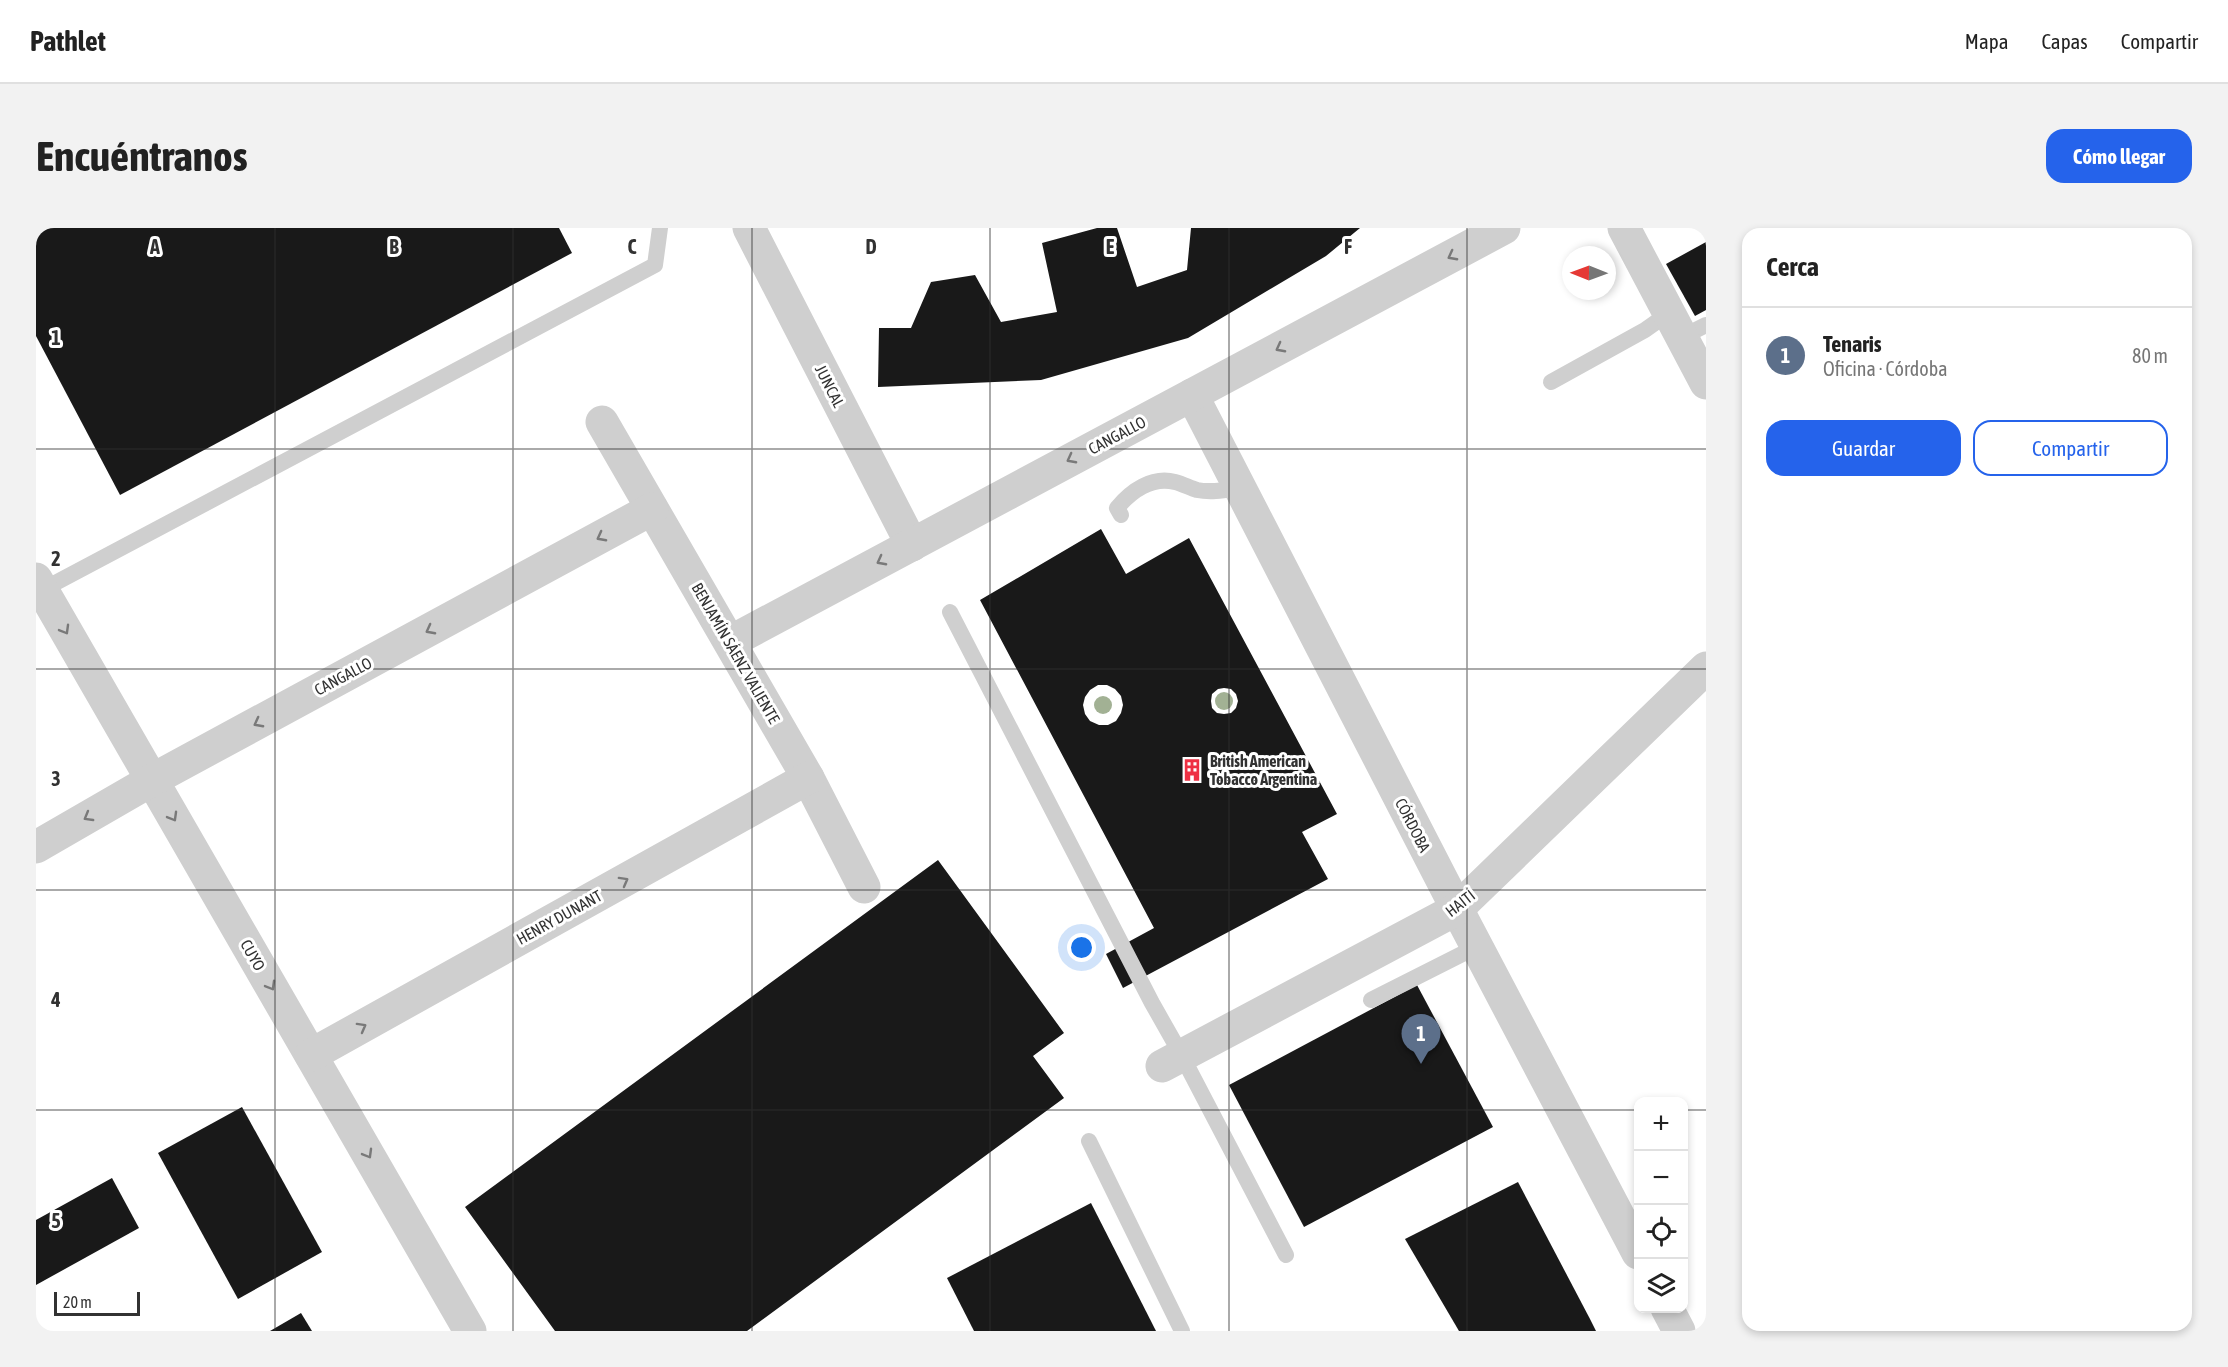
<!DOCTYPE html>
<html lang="es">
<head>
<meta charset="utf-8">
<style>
  :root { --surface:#fff; --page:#f2f2f2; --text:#222; --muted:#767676; --line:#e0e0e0; --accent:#2563eb }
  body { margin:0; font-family:"Asap Condensed",sans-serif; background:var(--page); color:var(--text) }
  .controls { position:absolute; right:18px; bottom:18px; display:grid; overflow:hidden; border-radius:12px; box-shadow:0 3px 9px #0003 }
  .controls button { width:54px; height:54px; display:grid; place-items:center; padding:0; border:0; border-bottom:2px solid var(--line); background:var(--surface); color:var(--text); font:30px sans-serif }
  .compass { position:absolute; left:1526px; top:18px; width:54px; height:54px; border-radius:50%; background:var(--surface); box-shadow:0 3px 9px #0003; rotate:271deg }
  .scale { position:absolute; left:18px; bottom:15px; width:86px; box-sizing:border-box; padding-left:6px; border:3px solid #323232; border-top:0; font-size:16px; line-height:21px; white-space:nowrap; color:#323232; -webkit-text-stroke:4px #fff; paint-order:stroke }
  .you { position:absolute; left:1046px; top:720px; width:21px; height:21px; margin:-15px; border:4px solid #fff; border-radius:50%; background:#1a73e8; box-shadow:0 0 0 9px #1a73e833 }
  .badge { display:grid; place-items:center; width:39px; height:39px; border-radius:50%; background:var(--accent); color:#fff; font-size:20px; font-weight:700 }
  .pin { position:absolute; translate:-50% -50px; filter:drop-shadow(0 2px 3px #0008) }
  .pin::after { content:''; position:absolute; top:32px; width:21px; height:18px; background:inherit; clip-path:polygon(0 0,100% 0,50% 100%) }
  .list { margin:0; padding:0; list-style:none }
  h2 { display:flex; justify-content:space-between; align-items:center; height:78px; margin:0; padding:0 24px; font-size:26px }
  h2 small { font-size:20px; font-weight:400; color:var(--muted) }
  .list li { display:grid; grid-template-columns:39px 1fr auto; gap:18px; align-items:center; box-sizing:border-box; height:96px; padding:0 24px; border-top:2px solid var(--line) }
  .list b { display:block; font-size:22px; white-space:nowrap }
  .list p { margin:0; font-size:20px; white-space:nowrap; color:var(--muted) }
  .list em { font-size:20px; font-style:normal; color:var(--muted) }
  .actions { display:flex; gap:12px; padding:18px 24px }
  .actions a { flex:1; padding:14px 0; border:2px solid var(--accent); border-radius:18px; text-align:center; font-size:21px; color:var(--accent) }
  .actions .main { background:var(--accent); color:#fff }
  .icon { flex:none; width:33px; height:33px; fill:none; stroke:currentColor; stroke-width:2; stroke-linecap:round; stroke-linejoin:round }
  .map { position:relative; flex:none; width:1670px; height:1103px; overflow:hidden; border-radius:18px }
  header { display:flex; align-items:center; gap:36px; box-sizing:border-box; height:84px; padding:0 30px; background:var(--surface); border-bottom:2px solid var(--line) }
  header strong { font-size:28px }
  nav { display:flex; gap:33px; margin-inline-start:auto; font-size:21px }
  .intro { display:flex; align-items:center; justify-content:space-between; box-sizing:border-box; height:144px; padding:0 36px }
  h1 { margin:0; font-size:42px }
  .button { padding:15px 27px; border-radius:18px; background:var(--accent); color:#fff; font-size:21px; font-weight:700 }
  main { display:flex; gap:36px; padding:0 36px }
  aside { flex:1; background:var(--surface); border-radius:18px; box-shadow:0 3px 9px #0003 }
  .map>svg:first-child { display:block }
</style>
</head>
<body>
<header>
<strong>Pathlet</strong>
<nav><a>Mapa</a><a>Capas</a><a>Compartir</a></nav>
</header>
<div class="intro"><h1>Encuéntranos</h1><a class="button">Cómo llegar</a></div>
<main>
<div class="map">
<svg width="1670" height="1103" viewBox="0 0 1670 1103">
  <rect width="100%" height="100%" fill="#fff"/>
  <g fill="#191919" fill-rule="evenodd">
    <polygon points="0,0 523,0 536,25 84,267 0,108"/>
    <polygon points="1061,0 1081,0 1101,59 1151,42 1155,0 1324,0 1290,28 1152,110 1005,152 842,159 843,100 875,100 895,54 939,47 965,94 1021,84 1006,15"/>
    <polygon points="1670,14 1670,82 1659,88 1630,36"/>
    <path d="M1065 301 1090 346 1153 310 1301 586 1266 604 1292 651 1087 760 1070 726 1118 700 944 372ZM1062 457H1071L1079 461 1085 468 1087 477 1085 485 1080 493 1072 497H1063L1054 493 1049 486 1047 477 1049 469 1054 462ZM1188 460 1195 461 1200 466 1202 473 1200 480 1195 485 1188 486 1181 485 1176 480 1175 473 1176 466 1182 461Z"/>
    <polygon points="902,632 1028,805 997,828 1028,870 711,1103 519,1103 429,979"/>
    <polygon points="1381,757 1457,899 1268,999 1193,857"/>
    <polygon points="206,879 286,1024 202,1071 122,925"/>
    <polygon points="76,950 103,1000 0,1057 0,992"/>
    <polygon points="1482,954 1554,1091 1560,1103 1423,1103 1369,1011"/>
    <polygon points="1055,975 1120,1103 938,1103 911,1050"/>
    <polygon points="265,1085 276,1103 234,1103"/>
  </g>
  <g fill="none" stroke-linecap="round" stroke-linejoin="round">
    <g stroke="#cfcfcf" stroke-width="16">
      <polyline points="1646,109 1670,97"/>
      <polyline points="1515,154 1609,102 1633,85"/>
      <path d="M1085 287 1081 280C1095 263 1116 248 1139 254 1147 256 1154 260 1161 262 1176 265 1190 262 1204 260"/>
      <polyline points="6,362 619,37 624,0"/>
      <polyline points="914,384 1116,775 1146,828 1250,1027"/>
      <polyline points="1335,772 1442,718"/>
      <polyline points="1053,913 1146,1103"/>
    </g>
    <g stroke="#cfcfcf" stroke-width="33">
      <polyline points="713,0 876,317"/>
      <polyline points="1588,0 1670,155"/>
      <polyline points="1156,167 1421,681 1602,1025"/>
      <polyline points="566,194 772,550 828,659"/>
      <polyline points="0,351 434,1103"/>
      <polyline points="694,414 1468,0"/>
      <polyline points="0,619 116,552 616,281"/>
      <polyline points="275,827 772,550"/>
      <polyline points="1126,838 1421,681 1670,440"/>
      <polyline points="1631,1080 1643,1103"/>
    </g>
  </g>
  <g fill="#a2b194">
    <circle cx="1188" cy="473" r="9"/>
    <circle cx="1067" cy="477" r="9"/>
  </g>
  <defs><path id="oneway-chevron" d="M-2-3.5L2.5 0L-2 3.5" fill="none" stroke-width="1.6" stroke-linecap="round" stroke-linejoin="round" transform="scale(1.5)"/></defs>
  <g stroke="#797979">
    <use href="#oneway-chevron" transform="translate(1416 28) rotate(152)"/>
    <use href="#oneway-chevron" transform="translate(1244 120) rotate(152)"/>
    <use href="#oneway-chevron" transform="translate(1035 231) rotate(152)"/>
    <use href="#oneway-chevron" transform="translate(565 309) rotate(152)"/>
    <use href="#oneway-chevron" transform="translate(845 333) rotate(152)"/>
    <use href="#oneway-chevron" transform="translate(29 402) rotate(60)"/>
    <use href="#oneway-chevron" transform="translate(394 402) rotate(152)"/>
    <use href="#oneway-chevron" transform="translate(222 495) rotate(152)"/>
    <use href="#oneway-chevron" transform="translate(52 589) rotate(150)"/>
    <use href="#oneway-chevron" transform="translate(137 589) rotate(60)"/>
    <use href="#oneway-chevron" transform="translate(588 653) rotate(-29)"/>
    <use href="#oneway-chevron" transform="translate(235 758) rotate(60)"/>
    <use href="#oneway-chevron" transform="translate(326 799) rotate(-29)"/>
    <use href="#oneway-chevron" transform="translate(332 926) rotate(60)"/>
  </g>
  <path fill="none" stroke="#323232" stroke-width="1.5" stroke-opacity="0.55" d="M239 0V1103M477 0V1103M716 0V1103M954 0V1103M1193 0V1103M1431 0V1103M0 221H1670M0 441H1670M0 662H1670M0 882H1602M1648 882H1670"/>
  <defs>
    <g id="building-bare" transform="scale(1.8)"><path d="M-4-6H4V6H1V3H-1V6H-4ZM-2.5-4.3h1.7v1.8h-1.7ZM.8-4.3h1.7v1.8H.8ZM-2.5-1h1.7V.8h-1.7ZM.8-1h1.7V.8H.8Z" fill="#ee3043" stroke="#fff" stroke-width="2.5" paint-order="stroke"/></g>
  </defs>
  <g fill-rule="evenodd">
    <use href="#building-bare" x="1156" y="542"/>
  </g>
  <g text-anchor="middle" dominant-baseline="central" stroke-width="6" stroke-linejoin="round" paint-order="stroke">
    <g font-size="16" fill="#323232" stroke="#fff">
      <text transform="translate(794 158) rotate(63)">JUNCAL</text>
      <text transform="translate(1081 207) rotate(-28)">CANGALLO</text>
      <text transform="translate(700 425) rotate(60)">BENJAMÍN SÁENZ VALIENTE</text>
      <text transform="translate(307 448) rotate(-28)">CANGALLO</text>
      <text transform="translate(1377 597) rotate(63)">CÓRDOBA</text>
      <text transform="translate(1424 675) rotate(-38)">HAITÍ</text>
      <text transform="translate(523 689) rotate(-29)">HENRY DUNANT</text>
      <text transform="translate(217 727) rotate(60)">CUYO</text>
    </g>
    <g font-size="16" font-weight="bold" fill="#323232" stroke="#fff" text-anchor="start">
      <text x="1174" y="533">British American<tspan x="1174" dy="18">Tobacco Argentina</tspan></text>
    </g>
  </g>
  <g font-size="20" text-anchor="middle" font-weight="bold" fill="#323232" stroke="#fff" stroke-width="6" stroke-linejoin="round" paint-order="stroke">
    <text x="119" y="26">A</text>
    <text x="358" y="26">B</text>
    <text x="596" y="26">C</text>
    <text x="835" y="26">D</text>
    <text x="1074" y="26">E</text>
    <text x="1312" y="26">F</text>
    <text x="20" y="117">1</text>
    <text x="20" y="338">2</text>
    <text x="20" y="558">3</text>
    <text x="20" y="779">4</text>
    <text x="20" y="1000">5</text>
  </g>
</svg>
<div class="controls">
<button>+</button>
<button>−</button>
<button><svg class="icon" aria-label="locate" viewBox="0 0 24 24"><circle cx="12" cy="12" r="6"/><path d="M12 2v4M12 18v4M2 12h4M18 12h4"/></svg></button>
<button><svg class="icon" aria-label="layers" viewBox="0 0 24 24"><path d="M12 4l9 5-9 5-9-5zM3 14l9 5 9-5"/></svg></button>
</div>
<svg class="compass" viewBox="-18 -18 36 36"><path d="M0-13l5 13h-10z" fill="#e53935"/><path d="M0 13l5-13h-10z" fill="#767676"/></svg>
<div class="scale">20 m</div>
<div class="you"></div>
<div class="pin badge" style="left:1385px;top:836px;background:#5c6f8a">1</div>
</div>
<aside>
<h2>Cerca<small></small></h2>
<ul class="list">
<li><span class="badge" style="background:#5c6f8a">1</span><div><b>Tenaris</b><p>Oficina · Córdoba</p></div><em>80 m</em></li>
</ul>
<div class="actions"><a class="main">Guardar</a><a>Compartir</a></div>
</aside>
</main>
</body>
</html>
